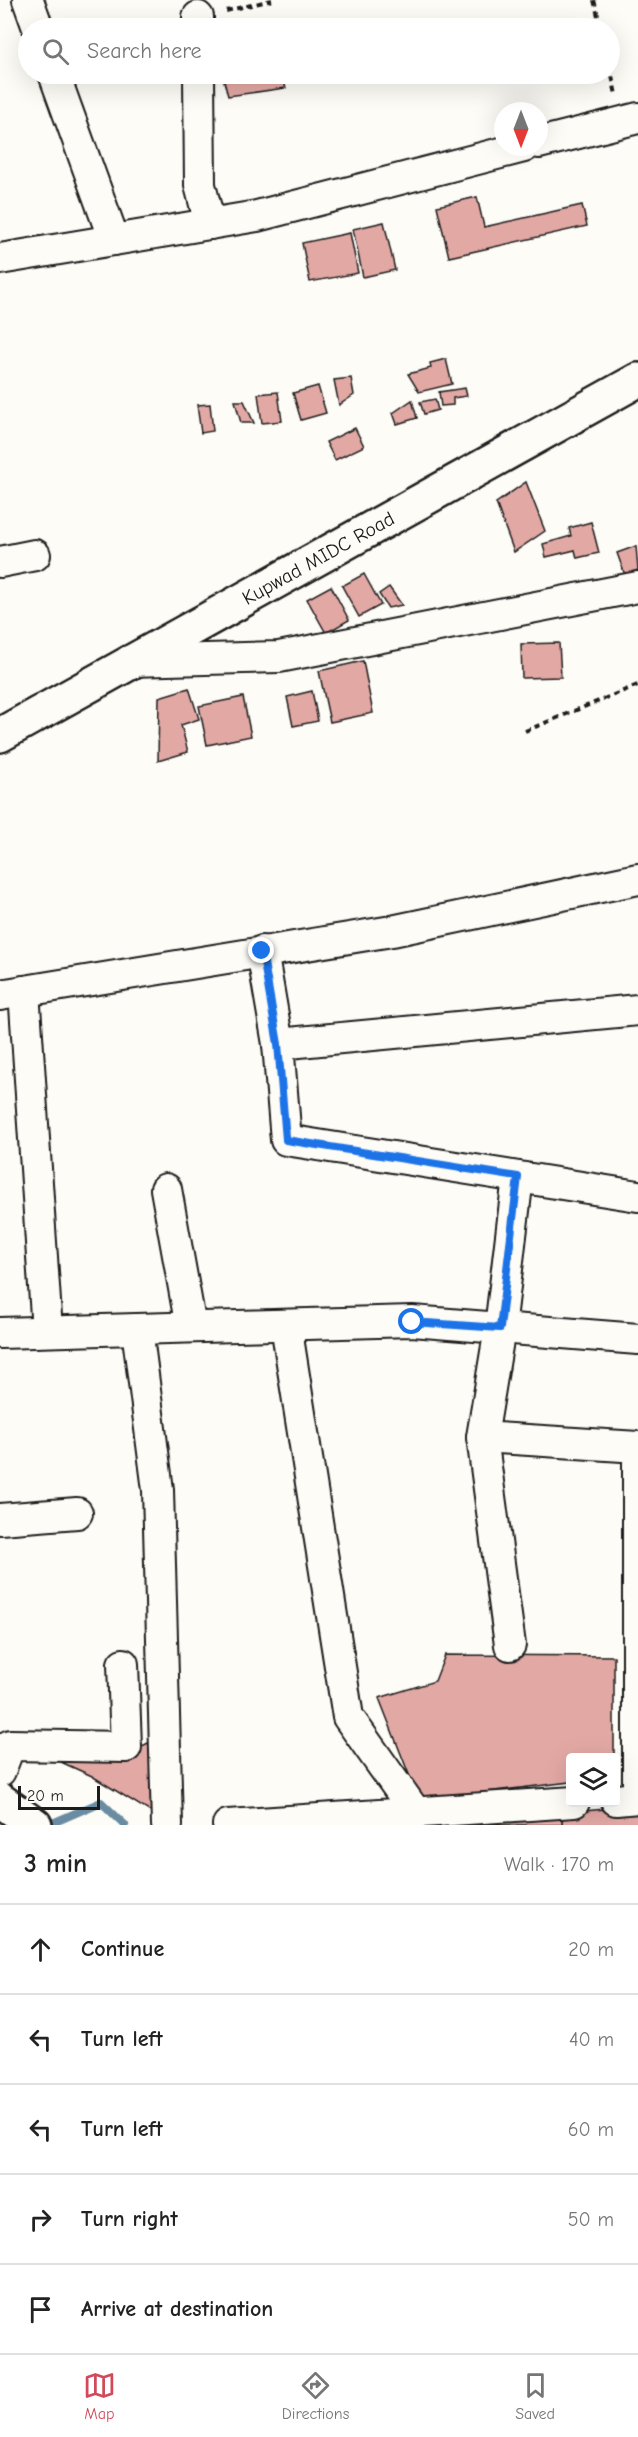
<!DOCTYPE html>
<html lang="en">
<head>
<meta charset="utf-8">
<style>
  :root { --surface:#fff; --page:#f6f6f6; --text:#222; --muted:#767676; --line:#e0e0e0; --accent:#d1495b }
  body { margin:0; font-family:"Comic Neue",sans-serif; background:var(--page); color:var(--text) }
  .controls { position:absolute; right:18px; bottom:18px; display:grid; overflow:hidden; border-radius:6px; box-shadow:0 6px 24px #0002 }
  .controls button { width:54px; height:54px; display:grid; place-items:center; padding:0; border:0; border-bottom:2px solid var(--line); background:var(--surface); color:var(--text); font:30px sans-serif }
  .compass { position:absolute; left:494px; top:102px; width:54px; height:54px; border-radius:50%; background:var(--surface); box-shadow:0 6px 24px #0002; rotate:180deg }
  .scale { position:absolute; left:18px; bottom:15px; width:82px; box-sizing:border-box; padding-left:6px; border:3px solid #1c1c1c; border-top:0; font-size:16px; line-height:21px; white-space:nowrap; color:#1c1c1c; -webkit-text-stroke:4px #fdfcf7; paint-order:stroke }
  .stop { position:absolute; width:18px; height:18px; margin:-14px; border:4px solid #1a73e8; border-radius:50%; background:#fff }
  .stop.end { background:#1a73e8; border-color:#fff; box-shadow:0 2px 6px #0008 }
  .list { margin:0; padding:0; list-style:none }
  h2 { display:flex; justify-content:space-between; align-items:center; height:78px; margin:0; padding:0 24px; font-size:26px }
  h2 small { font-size:20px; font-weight:400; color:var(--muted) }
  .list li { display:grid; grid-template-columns:39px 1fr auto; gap:18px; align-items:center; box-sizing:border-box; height:90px; padding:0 24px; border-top:2px solid var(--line) }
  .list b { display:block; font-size:22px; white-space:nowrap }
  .list em { font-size:20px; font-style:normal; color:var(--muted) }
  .icon { flex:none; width:33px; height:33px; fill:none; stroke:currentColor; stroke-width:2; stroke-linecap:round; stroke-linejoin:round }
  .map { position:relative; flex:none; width:638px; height:1825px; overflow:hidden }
  .search { position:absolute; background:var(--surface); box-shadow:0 6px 24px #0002; left:18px; right:18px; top:18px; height:66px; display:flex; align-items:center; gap:15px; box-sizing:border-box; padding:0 21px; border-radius:33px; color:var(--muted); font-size:22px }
  .sheet { height:528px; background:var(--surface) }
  nav { display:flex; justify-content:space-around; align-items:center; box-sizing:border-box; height:84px; border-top:2px solid var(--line); background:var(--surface); font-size:16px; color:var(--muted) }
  nav a { display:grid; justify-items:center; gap:3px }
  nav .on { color:var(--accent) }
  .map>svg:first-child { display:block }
</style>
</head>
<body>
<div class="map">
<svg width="638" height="1825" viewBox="0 0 638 1825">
  <rect width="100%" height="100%" fill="#fdfcf7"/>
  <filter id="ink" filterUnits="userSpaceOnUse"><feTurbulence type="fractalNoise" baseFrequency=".0167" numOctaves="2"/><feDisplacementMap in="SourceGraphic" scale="12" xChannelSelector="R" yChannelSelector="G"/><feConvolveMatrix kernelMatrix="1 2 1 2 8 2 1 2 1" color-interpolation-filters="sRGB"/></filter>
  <g filter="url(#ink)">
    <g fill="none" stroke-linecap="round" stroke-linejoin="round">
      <polyline stroke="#698ca2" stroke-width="8" points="48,1825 101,1802 125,1825"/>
    </g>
    <g fill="#e2a8a4" stroke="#1c1c1c" stroke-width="1.5">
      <polygon points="222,74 281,74 286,88 228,96"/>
      <polygon points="477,197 484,227 582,205 587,226 449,257 437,206"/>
      <polygon points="384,222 395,270 363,277 353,229"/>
      <polygon points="350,233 358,273 310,282 302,243"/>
      <polygon points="446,359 452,384 419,392 408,374 431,368 430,363"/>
      <polygon points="351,378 354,395 339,405 334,380"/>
      <polygon points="318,386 326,413 301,420 293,393"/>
      <polygon points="465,388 467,396 453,398 453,405 441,406 439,392"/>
      <polygon points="278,392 282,421 262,423 258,394"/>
      <polygon points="435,399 438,410 424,414 420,402"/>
      <polygon points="412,400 417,418 397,424 393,413"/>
      <polygon points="235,401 244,401 254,423 241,423"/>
      <polygon points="210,404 213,431 201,433 197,405"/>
      <polygon points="355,428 364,446 335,460 326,442"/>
      <polygon points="526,482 545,531 514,552 496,503"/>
      <polygon points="591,522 599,553 577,558 575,550 546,557 543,544 571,536 569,528"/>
      <polygon points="636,546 638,570 625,575 617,553"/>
      <polygon points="364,574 381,605 359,617 342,586"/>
      <polygon points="331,586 349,620 326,633 307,599"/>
      <polygon points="389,587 402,605 388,608 379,594"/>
      <polygon points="559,643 561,677 522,678 521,644"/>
      <polygon points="363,661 373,713 330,722 319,671"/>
      <polygon points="189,688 199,719 181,725 188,752 158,761 159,697"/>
      <polygon points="312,691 318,721 293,726 287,697"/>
      <polygon points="243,697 251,736 207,745 199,706"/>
      <polygon points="445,1655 614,1656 614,1758 570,1758 570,1782 419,1800 379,1698 435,1681"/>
      <polygon points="150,1742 152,1813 92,1776 52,1758 125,1755"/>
      <polygon points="638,1806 638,1825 562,1825 562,1813"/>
      <polygon points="562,1813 562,1825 390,1825"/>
    </g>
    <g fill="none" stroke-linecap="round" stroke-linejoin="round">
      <g stroke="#1c1c1c" stroke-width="34">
        <g id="minor">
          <polyline points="28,0 38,28"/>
          <polyline points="198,17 198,28"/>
          <polyline points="54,74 114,240"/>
          <polyline points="199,74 200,185 210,224"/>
          <polyline points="539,143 638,118"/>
          <polyline points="0,259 257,216 524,147"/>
          <polyline points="0,562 35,555"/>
          <polyline points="129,661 279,657 638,587"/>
          <polyline points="262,951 278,1044 638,1010"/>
          <polyline points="24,991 47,1331"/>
          <polyline points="0,995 392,931 638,879"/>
          <polyline points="278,1044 286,1140 638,1196"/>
          <polyline points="518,1177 500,1328 482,1437 638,1447 638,1798 616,1800"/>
          <polyline points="166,1189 191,1327"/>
          <polyline points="286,1325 348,1717 416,1813"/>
          <polyline points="137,1329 158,1490 167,1825"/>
          <polyline points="0,1333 412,1321 638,1339"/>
          <polyline points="482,1437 510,1645"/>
          <polyline points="0,1519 77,1513"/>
          <polyline points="0,1771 10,1745 126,1747 123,1664"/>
          <polyline points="228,1825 574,1802"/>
        </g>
      </g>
      <g stroke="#1c1c1c" stroke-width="38">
        <polyline id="tertiary" points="0,1800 35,1825"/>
      </g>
      <g stroke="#1c1c1c" stroke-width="38">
        <g id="primary">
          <path id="s1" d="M0 735 638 380"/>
        </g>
      </g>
      <g stroke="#1c1c1c" stroke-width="4" stroke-dasharray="6 4.5" stroke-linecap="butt">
        <polyline points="594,0 601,28"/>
        <polyline points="226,11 272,0"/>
        <polyline points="610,66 616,95"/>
        <polyline points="525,731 638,685"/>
      </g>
      <use href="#minor" stroke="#fdfcf7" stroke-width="30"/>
      <use href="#tertiary" stroke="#fdfcf7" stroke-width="33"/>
      <use href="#primary" stroke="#fdfcf7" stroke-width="33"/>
    </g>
  </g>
  <g fill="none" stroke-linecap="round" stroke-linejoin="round" filter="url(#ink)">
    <polyline stroke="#1a73e8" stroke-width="8" points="262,951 278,1044 286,1140 518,1177 500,1328 412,1322"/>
  </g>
  <g text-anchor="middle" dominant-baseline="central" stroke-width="4.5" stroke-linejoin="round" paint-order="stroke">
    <g font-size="20" fill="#1c1c1c" stroke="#fdfcf7">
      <text stroke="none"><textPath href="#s1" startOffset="364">Kupwad MIDC Road</textPath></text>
    </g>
  </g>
</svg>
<div class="controls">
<button><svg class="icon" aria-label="layers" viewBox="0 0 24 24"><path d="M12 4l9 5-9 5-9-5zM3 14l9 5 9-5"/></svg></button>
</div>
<svg class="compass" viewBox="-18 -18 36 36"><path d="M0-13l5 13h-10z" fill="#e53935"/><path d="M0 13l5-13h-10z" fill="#767676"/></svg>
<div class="scale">20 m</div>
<div class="stop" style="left:412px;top:1322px"></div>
<div class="stop end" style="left:262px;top:951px"></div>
<div class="search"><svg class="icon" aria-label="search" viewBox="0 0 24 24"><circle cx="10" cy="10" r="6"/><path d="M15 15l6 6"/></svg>Search here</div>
</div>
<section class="sheet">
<h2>3 min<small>Walk · 170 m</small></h2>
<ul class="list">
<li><svg class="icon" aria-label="ahead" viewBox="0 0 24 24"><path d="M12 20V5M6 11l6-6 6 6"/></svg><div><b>Continue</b></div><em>20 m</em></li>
<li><svg class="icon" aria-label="left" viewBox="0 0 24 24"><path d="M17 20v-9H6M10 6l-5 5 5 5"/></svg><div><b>Turn left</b></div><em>40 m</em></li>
<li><svg class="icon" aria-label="left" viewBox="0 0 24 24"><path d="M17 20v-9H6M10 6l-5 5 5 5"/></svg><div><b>Turn left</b></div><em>60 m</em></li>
<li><svg class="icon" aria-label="right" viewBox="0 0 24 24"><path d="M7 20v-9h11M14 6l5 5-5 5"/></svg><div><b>Turn right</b></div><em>50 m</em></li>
<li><svg class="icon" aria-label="arrive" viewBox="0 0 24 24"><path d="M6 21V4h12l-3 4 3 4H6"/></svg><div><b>Arrive at destination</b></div></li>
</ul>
</section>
<nav>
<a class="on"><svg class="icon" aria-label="map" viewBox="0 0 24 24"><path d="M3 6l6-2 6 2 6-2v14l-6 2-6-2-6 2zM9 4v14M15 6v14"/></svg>Map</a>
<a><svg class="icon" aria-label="directions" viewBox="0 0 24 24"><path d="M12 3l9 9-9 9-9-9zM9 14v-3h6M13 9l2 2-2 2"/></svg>Directions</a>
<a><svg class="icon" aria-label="saved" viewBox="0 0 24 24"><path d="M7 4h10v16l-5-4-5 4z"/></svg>Saved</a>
</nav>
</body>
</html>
